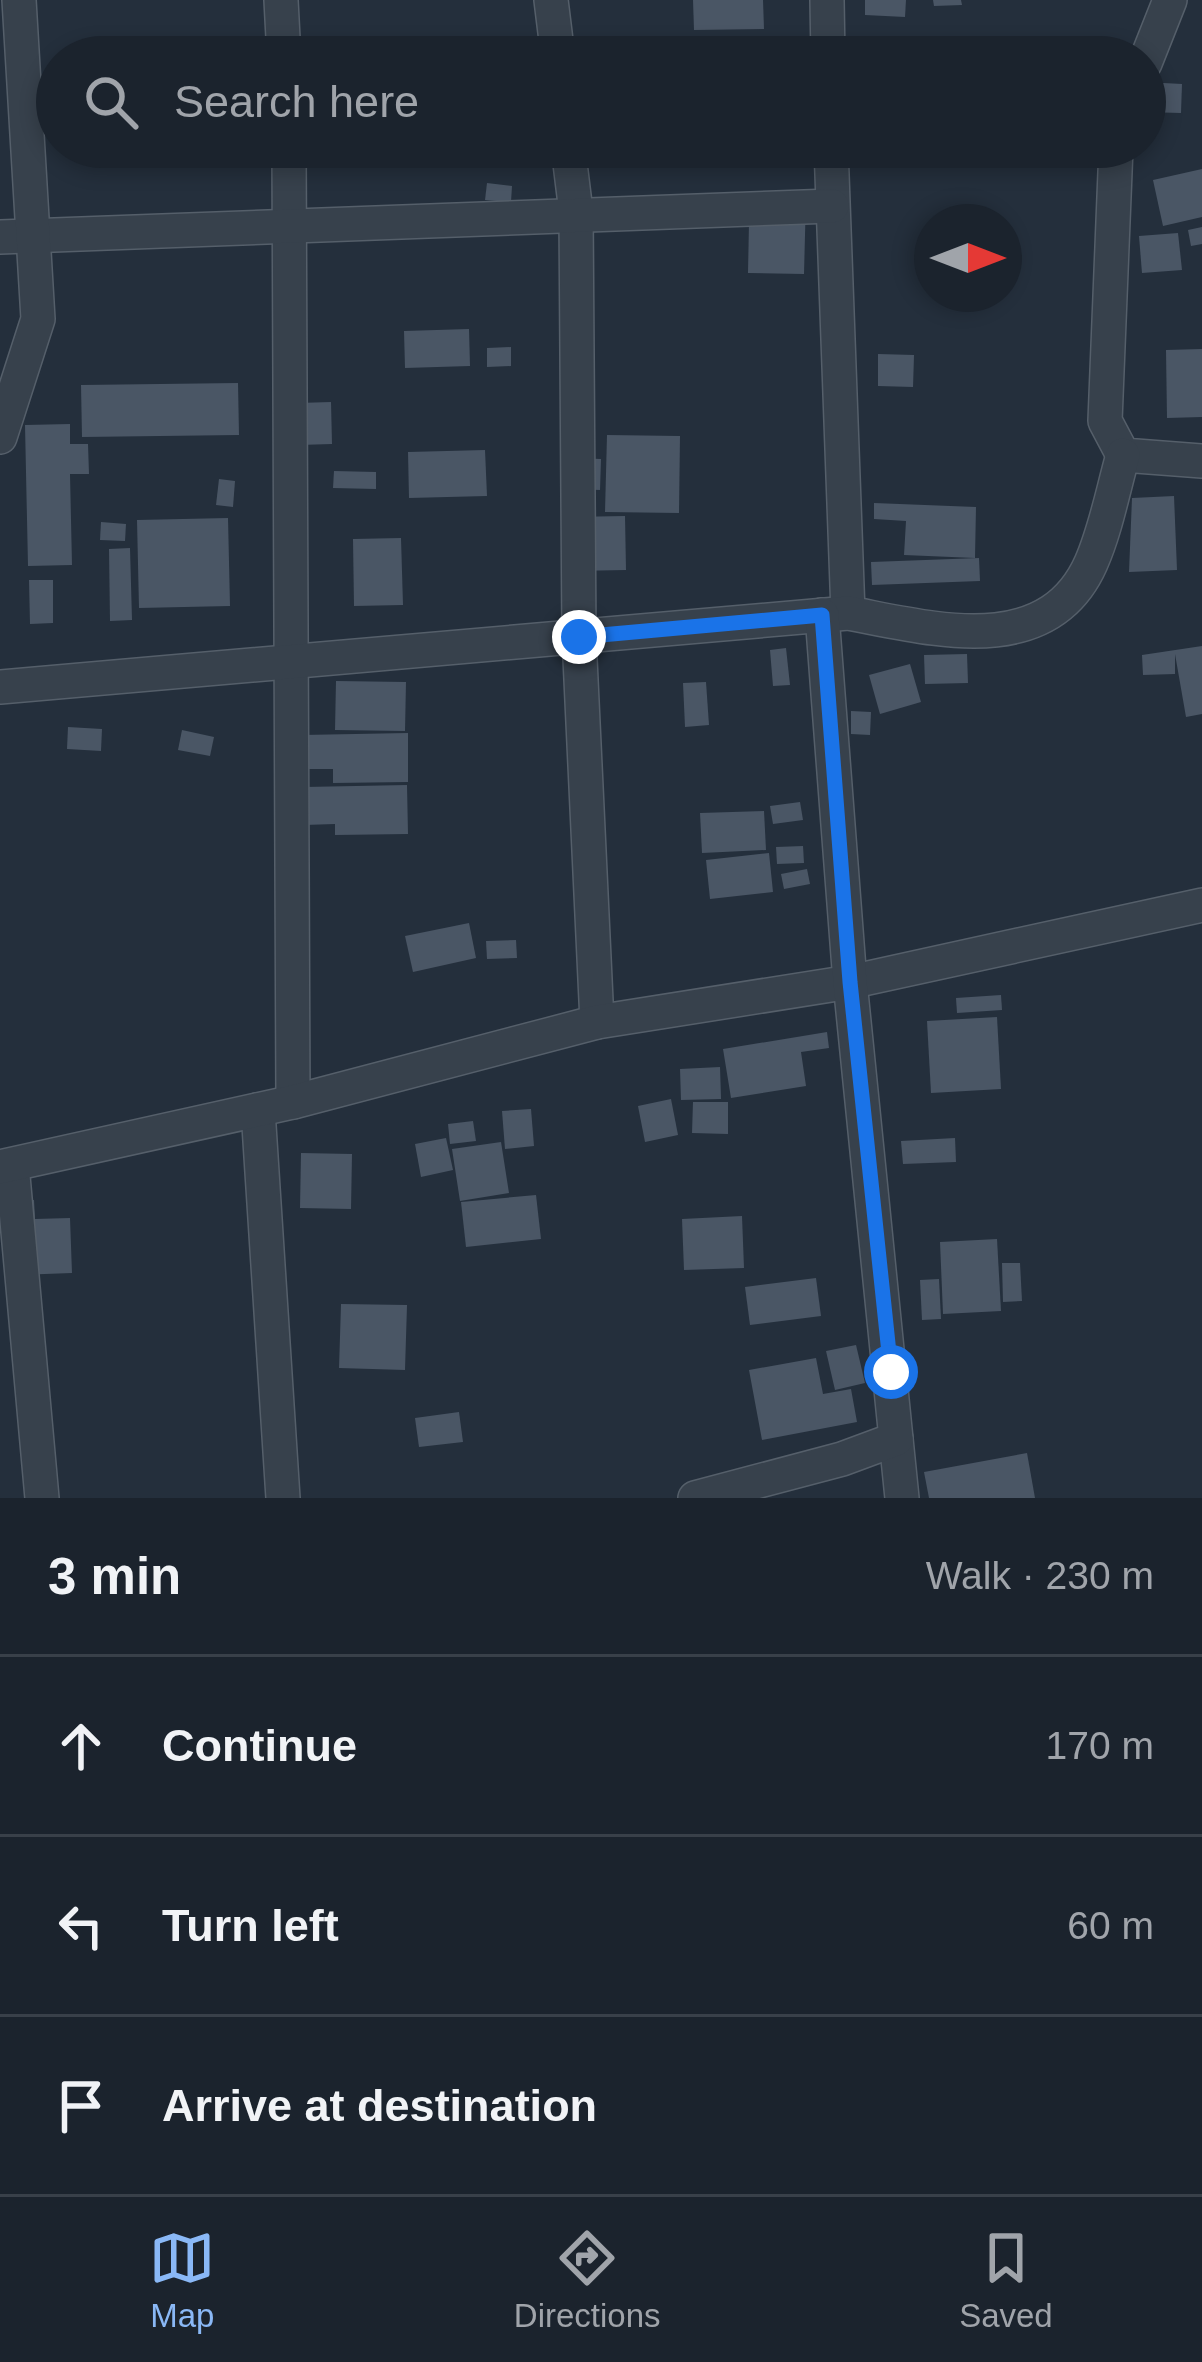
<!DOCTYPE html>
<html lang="en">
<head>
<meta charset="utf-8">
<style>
  :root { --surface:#1b232d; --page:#282f39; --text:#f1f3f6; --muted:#a0a4aa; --line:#394049; --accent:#8ab8f6 }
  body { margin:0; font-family:Helvetica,sans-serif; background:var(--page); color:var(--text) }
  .compass { position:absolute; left:914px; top:204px; width:108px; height:108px; border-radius:50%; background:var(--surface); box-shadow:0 6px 18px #0003; rotate:90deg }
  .stop { position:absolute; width:36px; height:36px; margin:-27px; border:9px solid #1a73e8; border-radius:50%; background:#fff }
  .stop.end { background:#1a73e8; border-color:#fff; box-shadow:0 3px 12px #0008 }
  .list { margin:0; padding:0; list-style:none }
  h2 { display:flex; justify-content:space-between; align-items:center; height:156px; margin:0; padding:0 48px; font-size:51px }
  h2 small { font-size:39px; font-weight:400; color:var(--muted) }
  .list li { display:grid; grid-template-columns:78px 1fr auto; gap:36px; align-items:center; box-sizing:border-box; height:180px; padding:0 48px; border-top:3px solid var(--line) }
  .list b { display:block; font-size:45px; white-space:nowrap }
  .list em { font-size:39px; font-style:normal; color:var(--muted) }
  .icon { flex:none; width:66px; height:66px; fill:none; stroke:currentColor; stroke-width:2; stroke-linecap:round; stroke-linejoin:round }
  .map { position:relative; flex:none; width:1202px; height:1498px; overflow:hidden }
  .search { position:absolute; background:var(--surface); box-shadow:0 6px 18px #0003; left:36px; right:36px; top:36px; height:132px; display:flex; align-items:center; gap:30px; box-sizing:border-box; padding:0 42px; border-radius:66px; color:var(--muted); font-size:45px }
  .sheet { height:696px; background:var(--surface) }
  nav { display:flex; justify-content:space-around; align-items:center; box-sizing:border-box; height:168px; border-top:3px solid var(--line); background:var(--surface); font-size:33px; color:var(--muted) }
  nav a { display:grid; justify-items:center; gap:6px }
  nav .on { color:var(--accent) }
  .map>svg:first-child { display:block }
</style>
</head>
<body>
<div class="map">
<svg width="1202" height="1498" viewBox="0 0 1202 1498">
  <rect width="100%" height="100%" fill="#242f3c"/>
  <g fill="#4a5665">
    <polygon points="693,0 763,0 764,29 694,30"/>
    <polygon points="865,0 906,0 905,17 865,15"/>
    <polygon points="933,0 961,0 962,5 934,6"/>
    <polygon points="914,51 914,57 864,57 864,52"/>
    <polygon points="1145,82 1182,84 1181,113 1145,112"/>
    <polygon points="1202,169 1202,217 1163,226 1153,180"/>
    <polygon points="487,183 512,186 511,202 485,200"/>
    <polygon points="806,197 804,274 748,273 749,223"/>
    <polygon points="1202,227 1202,244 1191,246 1188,230"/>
    <polygon points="1178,233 1182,270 1142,273 1139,236"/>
    <polygon points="469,329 470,366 405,368 404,331"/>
    <polygon points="511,347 511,366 487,367 487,348"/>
    <polygon points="1202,349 1202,417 1167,418 1166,350"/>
    <polygon points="878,354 914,355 913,387 878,386"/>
    <polygon points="238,383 239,435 82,437 81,385"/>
    <polygon points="331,402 332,444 299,445 298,403"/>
    <polygon points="70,424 70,444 88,444 89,474 70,474 72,565 28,566 25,425"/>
    <polygon points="607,435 680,436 679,513 605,512"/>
    <polygon points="485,450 487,496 409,498 408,452"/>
    <polygon points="573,458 601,459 600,490 572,489"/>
    <polygon points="334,471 376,472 376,489 333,488"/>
    <polygon points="219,479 235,481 233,507 216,505"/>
    <polygon points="1174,496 1177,570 1129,572 1132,498"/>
    <polygon points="874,503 976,507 975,558 904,555 906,521 874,519"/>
    <polygon points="625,516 626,570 573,571 571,517"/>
    <polygon points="228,518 230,606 139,608 137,520"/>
    <polygon points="101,522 126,524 125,541 100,540"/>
    <polygon points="401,538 403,605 354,606 353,539"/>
    <polygon points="130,548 132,620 110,621 109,549"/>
    <polygon points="979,558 980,581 872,585 871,562"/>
    <polygon points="29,580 53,580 53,623 30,624"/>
    <polygon points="1202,646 1202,714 1186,717 1175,654 1175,674 1143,675 1142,655"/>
    <polygon points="786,648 790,685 773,686 770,650"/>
    <polygon points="967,654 968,683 925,684 924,655"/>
    <polygon points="910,664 921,702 880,714 869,675"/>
    <polygon points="336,681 406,682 405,731 335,730"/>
    <polygon points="706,682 709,725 685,727 683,683"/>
    <polygon points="851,711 871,712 870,735 851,734"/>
    <polygon points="68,727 102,729 101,751 67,749"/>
    <polygon points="182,730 214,737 210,756 178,750"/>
    <polygon points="408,733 408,782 333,783 333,769 303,769 302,735"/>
    <polygon points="407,785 408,834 335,835 335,824 304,825 304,787"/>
    <polygon points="800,802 803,820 773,824 770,806"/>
    <polygon points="764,811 766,850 702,853 700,813"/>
    <polygon points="803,846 804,863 777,864 776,847"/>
    <polygon points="769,853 773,892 710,899 706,860"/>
    <polygon points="807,869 810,884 784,889 781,874"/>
    <polygon points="469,923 476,958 413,972 405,936"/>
    <polygon points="516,940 517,958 487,959 486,941"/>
    <polygon points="1001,995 1002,1010 957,1013 956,998"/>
    <polygon points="997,1017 1001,1089 931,1093 927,1021"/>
    <polygon points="827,1032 829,1048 801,1052 806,1086 731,1098 723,1049"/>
    <polygon points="720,1067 721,1099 681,1100 680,1069"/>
    <polygon points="671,1099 678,1135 645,1142 638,1106"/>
    <polygon points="693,1102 728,1102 728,1134 692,1133"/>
    <polygon points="531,1109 534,1146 505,1149 502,1111"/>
    <polygon points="473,1121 476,1141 450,1144 448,1124"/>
    <polygon points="446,1138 453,1170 421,1177 415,1144"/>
    <polygon points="955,1138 956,1162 903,1164 901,1141"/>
    <polygon points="501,1142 509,1193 460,1201 452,1149"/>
    <polygon points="301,1153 352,1154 351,1209 300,1208"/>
    <polygon points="536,1195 541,1239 466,1247 461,1202"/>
    <polygon points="16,1200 34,1200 35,1219 70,1218 72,1273 18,1275"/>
    <polygon points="742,1216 744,1268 684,1270 682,1219"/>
    <polygon points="997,1239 1001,1311 943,1314 940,1242"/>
    <polygon points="1002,1263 1020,1263 1022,1301 1003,1302"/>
    <polygon points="816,1278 821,1316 750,1325 745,1287"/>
    <polygon points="939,1279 941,1319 922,1320 920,1280"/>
    <polygon points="341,1304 407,1305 405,1370 339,1368"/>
    <polygon points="856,1345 865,1383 835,1390 826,1351"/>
    <polygon points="816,1358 823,1394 851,1389 857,1422 762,1440 749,1370"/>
    <polygon points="459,1412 463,1442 419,1447 415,1418"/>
    <polygon points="1027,1453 1035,1498 929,1498 924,1472"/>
  </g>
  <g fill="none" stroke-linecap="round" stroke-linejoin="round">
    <g stroke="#555f6a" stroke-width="36">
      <g id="street">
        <polyline points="281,0 284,57"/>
        <polyline points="551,0 558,57"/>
        <polyline points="827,0 828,57"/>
        <polyline points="1145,63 1170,0"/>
        <polyline points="289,147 293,1102"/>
        <polyline points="568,147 576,212 579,637 597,1022"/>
        <polyline points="831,147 848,613"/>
        <polyline points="1116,147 1105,421 1123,455 1202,461"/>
        <polyline points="0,237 832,206"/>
        <polyline points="0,437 38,319 19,0"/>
        <path d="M0 687 848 613C930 628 1047 662 1091 563 1106 529 1113 490 1123 455"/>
        <polyline points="258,1110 283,1498"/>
        <polyline points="12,1165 42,1498"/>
        <polyline points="0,1167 293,1102 597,1022 850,982 1202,905"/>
        <polyline points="896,1439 902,1498"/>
        <polyline points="695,1498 842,1459 896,1439 850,982 822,615"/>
      </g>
    </g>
    <use href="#street" stroke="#37414c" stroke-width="33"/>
  </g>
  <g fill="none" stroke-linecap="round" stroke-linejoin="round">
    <polyline stroke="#1a73e8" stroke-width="15" points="579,637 822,615 850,982 891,1372"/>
  </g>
</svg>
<svg class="compass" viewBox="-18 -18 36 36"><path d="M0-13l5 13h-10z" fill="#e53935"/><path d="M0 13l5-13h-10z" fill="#a0a4aa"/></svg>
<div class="stop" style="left:891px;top:1372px"></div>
<div class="stop end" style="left:579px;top:637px"></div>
<div class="search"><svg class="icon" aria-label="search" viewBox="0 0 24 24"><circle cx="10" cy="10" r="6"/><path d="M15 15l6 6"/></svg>Search here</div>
</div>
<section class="sheet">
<h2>3 min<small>Walk · 230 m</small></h2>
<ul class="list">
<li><svg class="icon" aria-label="ahead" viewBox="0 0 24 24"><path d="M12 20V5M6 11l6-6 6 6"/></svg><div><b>Continue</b></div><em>170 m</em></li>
<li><svg class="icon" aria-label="left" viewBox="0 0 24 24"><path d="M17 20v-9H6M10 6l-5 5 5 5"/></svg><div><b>Turn left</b></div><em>60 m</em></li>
<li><svg class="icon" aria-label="arrive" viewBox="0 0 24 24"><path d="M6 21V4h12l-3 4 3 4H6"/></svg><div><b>Arrive at destination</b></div></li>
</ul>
</section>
<nav>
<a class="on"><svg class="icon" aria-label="map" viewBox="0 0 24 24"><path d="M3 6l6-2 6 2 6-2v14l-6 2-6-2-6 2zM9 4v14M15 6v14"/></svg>Map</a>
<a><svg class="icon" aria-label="directions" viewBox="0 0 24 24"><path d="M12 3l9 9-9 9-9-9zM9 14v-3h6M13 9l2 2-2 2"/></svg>Directions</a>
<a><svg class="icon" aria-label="saved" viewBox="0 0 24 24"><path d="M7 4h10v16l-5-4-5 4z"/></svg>Saved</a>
</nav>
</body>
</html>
